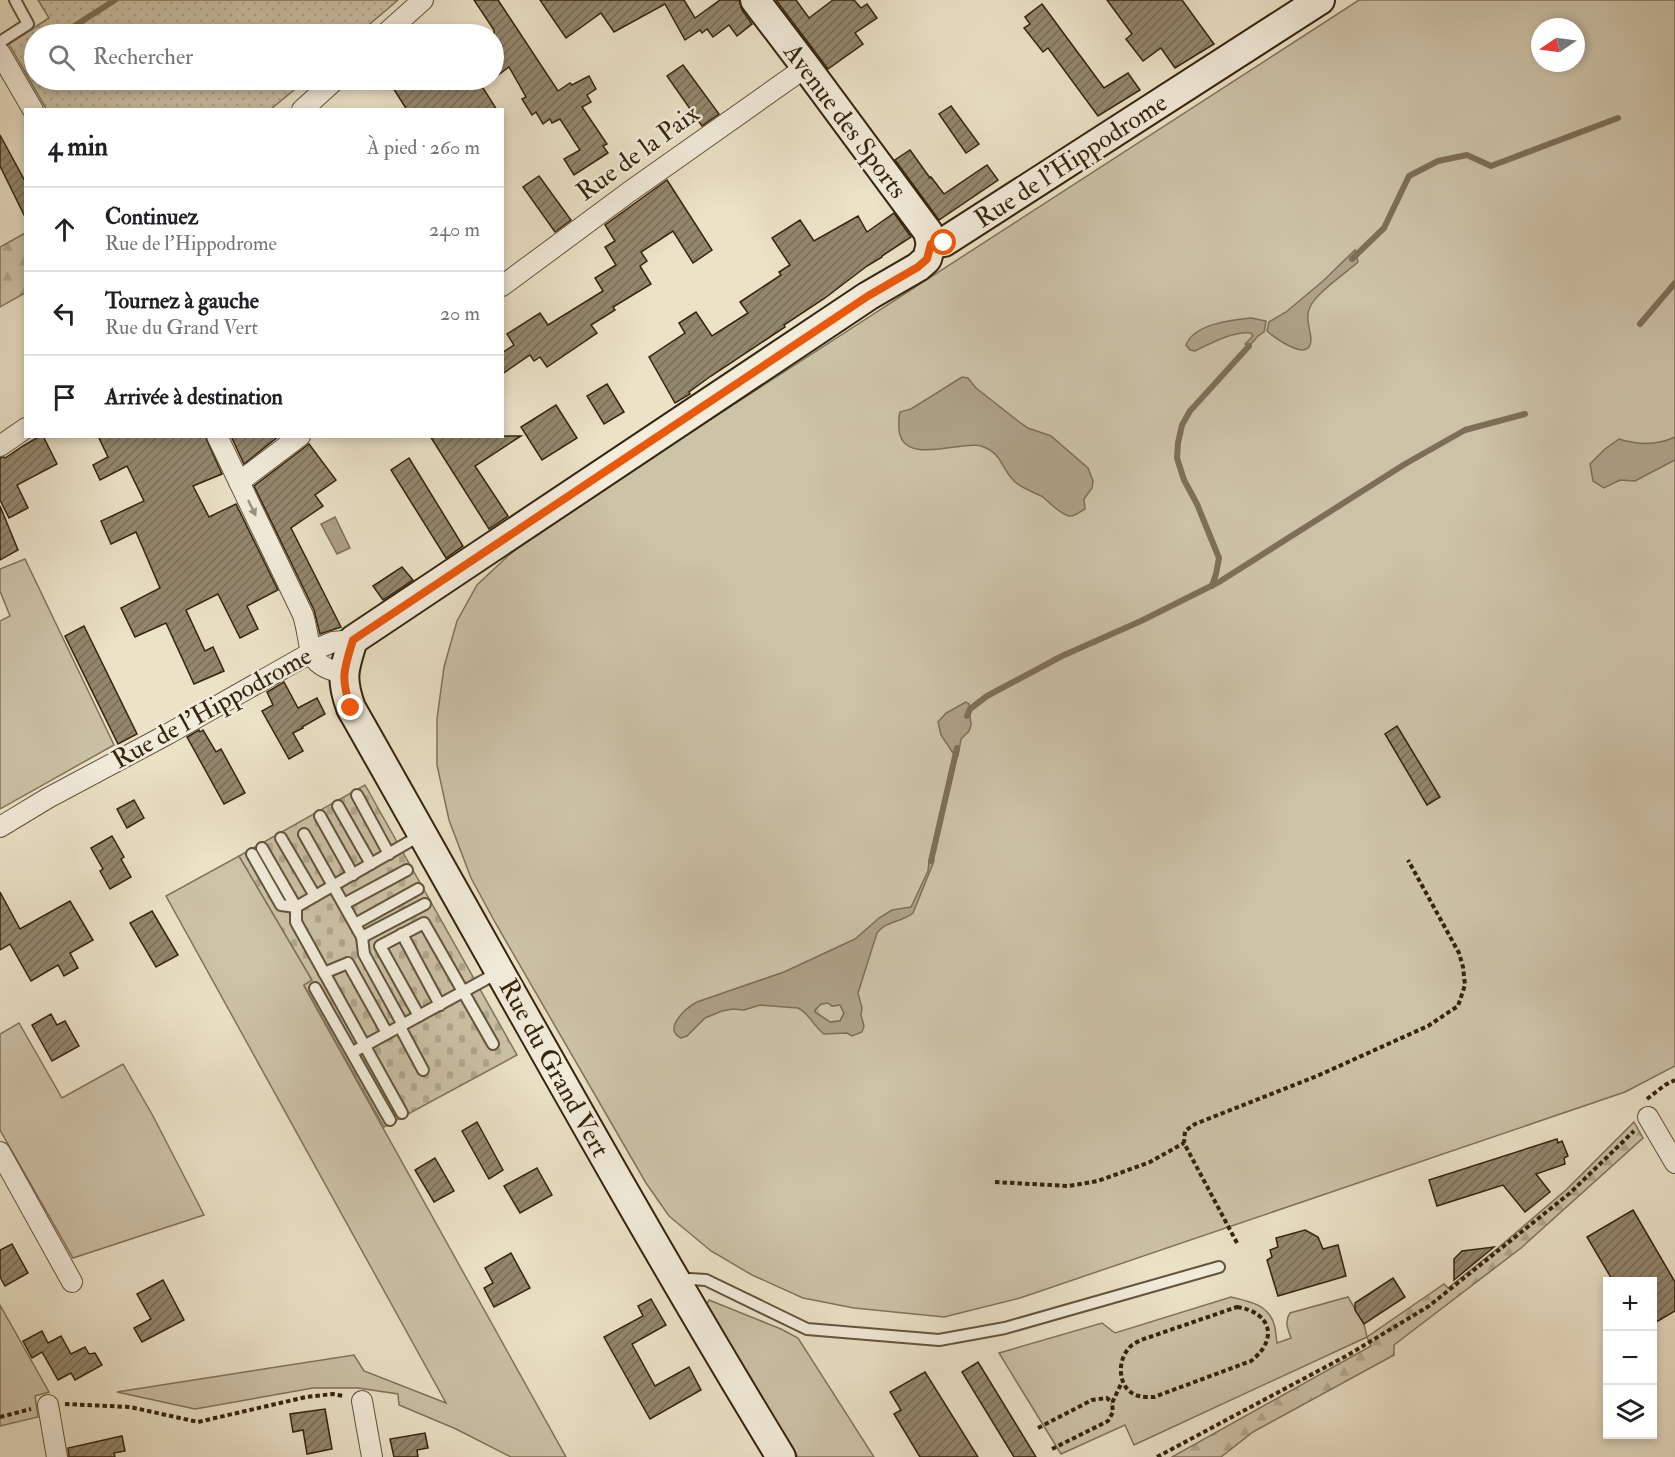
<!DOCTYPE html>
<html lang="fr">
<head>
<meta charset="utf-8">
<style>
  :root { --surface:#fff; --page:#f2f2f2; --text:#202124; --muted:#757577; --line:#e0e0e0 }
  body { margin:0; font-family:"IM FELL Double Pica",serif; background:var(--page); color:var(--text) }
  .controls { position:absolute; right:18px; bottom:18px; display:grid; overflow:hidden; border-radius:0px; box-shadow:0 3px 9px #0003 }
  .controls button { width:54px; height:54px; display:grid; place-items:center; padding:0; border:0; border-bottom:2px solid var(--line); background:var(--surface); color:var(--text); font:30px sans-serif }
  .compass { position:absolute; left:1531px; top:18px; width:54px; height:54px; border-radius:50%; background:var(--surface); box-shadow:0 3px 9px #0003; rotate:257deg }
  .stop { position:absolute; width:18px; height:18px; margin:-14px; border:4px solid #ea580c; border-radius:50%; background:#fff }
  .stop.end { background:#ea580c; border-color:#fff; box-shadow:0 2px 6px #0008 }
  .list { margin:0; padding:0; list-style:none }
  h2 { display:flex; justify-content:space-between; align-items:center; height:78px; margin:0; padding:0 24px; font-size:26px }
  h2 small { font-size:20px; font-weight:400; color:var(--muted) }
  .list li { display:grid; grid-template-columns:39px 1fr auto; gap:18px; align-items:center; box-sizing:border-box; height:84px; padding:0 24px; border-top:2px solid var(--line) }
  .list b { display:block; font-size:22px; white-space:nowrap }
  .list p { margin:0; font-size:20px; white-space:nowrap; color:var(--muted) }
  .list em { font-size:20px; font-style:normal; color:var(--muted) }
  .icon { flex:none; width:33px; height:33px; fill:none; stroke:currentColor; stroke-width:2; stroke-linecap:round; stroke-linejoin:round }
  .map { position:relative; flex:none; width:1675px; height:1457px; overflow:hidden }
  .search { position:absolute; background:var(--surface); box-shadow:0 3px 9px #0003; left:24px; top:24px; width:480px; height:66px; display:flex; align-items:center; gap:15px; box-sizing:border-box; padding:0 21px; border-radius:33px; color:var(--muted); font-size:22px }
  .panel { position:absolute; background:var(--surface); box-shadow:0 3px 9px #0003; left:24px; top:108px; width:480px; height:330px; border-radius:0px }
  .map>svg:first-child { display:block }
</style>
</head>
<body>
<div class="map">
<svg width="1675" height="1457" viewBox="0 0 1675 1457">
  <defs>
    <pattern id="forest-firs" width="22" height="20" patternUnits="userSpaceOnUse" patternTransform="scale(1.5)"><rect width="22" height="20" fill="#ccc2a8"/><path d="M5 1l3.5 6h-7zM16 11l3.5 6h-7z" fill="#b0a78f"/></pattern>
    <pattern id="cemetery-stones" width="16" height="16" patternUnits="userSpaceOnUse" patternTransform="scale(1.5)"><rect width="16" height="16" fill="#ccc2a8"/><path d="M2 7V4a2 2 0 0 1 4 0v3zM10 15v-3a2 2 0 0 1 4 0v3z" fill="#b0a78f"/></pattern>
    <pattern id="park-dots" width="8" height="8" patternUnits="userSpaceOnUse" patternTransform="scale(1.5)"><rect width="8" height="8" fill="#ccc2a8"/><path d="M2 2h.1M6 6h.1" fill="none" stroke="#b0a78f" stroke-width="1.8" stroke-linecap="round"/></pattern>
    <pattern id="building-hatch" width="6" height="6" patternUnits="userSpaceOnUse" patternTransform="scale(1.5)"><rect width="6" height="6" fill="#93876e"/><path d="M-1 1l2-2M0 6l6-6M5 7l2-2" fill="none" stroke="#796e59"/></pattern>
  </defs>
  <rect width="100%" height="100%" fill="#ebe2c8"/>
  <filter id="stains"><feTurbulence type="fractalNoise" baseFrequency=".00333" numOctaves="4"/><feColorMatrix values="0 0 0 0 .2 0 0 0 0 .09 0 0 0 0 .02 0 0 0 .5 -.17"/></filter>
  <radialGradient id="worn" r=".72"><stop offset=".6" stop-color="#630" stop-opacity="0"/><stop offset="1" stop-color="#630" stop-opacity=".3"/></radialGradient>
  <g fill="#ccc2a8" stroke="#80735a" stroke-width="1.5" fill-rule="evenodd">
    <path d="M1359 0H1675V1066L1625 1092 1020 1298 944 1317 854 1308 803 1298 752 1275 711 1251 669 1216 646 1183 496 924 471 878 449 820 437 765V719L444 667 457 621 477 585 509 555 535 533ZM1540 27H1576V63H1540Z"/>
    <polygon points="25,559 114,745 0,809 0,621 10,616 0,591 0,569"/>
    <polygon points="239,856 312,980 304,986 566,1457 511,1457 456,1429 399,1405 398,1394 358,1388 313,1388 195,1409 117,1392 354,1355 364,1371 446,1403 166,896"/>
    <polygon points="19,1023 62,1098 123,1064 153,1116 204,1215 73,1258 0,1130 0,1034"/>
    <path d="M1231 1297C1248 1301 1268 1304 1274 1324 1276 1330 1276 1337 1277 1343L1291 1338C1288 1329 1284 1322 1290 1313L1348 1297 1364 1324 1367 1337 1134 1445 1125 1425 1061 1454 999 1353 1102 1323 1115 1333Z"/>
    <polygon points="709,1300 781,1329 798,1338 874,1457 798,1457 767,1414 706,1306"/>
    <polygon points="0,1305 49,1392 35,1396 38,1417 0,1426"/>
  </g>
  <g fill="url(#forest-firs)" stroke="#80735a" stroke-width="1.5">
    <polygon points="25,233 25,293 0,307 0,247"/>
    <polygon points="828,1003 832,1006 840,1005 844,1013 840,1021 830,1022 815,1012 815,1010 821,1004"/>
    <polygon points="1634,1122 1643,1138 1521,1248 1394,1345 1394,1355 1253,1432 1221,1457 1172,1457 1371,1346 1367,1337 1444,1284 1448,1288 1498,1248 1567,1189"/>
  </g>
  <polygon fill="url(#cemetery-stones)" stroke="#80735a" stroke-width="1.5" points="365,785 517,1055 384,1127 304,985 312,980 239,856"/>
  <polygon fill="url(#park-dots)" stroke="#80735a" stroke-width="1.5" points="38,0 398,0 358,34 34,34 34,80 306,80 271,109 47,110 9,44 49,18"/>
  <g fill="#ada188" stroke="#7d6f57" stroke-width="1.5" fill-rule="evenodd">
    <path d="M1355 250 1358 262C1346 273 1316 293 1310 307 1305 317 1310 328 1311 339 1311 365 1274 337 1267 331L1269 322 1286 312 1323 281Z"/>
    <path d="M1251 318 1266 321 1264 332 1258 336 1249 346 1245 344 1253 336 1251 333C1233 331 1211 343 1195 351L1190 350 1186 345C1194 324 1231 320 1251 318Z"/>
    <path d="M962 377 968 378 976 388 1018 421 1028 428 1051 436 1088 468 1093 481 1092 488 1084 499 1085 509C1080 512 1074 517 1069 516 1060 514 1050 503 1043 497 1034 492 1023 489 1015 482 1000 468 1004 454 981 446 962 440 903 467 899 430 899 424 898 418 900 412L911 409Z"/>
    <path d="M1675 437V460L1635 481 1620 480 1604 488 1593 481 1590 464 1605 449 1619 439C1638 445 1656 446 1675 437Z"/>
    <polygon points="335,517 350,548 337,554 321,524"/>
    <polygon points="966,702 969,704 971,725 969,731 961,739 958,756 955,756 941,735 938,722 946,713"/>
    <path d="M934 861 913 913C903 922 885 921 877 933L858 993 862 1008 861 1015 864 1026 862 1032 852 1036 847 1033 824 1034C814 1027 809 1013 798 1008L760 1005 744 1010 733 1009 722 1011 705 1018 687 1036 681 1038C662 1029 686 1008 697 1002L784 972 855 939 879 918 892 910 911 907 928 871 929 862ZM828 1003 832 1006 840 1005 844 1013 840 1021 830 1022 815 1012V1010L821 1004Z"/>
  </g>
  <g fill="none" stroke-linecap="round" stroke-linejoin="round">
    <g stroke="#7d6f57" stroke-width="6">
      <polyline points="62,34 115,0"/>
      <polyline points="27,56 34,52"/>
      <polyline points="1352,259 1384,228 1409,176 1438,161 1467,155 1491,166 1618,118"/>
      <polyline points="1640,324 1675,283"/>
      <polyline points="1212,586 1216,574 1219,558 1197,504 1184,480 1177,458 1178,443 1182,425 1190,411 1249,346"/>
      <polyline points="967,716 970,709 987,696 1062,656 1141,621 1219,582 1405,464 1465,430 1525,414"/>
      <polyline points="931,861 957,748"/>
    </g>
  </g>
  <g fill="url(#building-hatch)" stroke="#34240d" stroke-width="1.5">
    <polygon points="474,0 498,0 558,91 570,83 572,85 589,76 596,89 587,95 591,102 582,107 607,144 603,146 608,153 574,175 564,159 580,150 560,119 552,123 550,119 543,124 536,112 532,115 522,99 526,97 509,67 494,78 494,30"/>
    <polygon points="540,0 684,0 695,18 720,0 739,0 742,10 752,24 737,36 729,25 713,37 707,29 702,33 700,30 685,40 665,4 614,32 601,13 566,38"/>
    <polygon points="776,0 796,0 809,18 833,0 854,0 861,8 867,4 877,18 855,33 863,44 828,69"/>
    <polygon points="1107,0 1182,0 1214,44 1175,68 1161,48 1143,61 1126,39 1132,34"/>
    <polygon points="1042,4 1104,88 1128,73 1140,90 1098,116 1048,48 1043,52 1024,28 1030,24 1025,17"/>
    <polygon points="683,65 719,114 702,126 667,76"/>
    <polygon points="388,80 478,80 497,110 407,110"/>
    <polygon points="951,106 979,144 966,153 939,114"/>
    <polygon points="0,135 26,183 26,219 0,166"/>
    <polygon points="910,150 930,178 931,177 944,194 987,165 998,180 939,220 895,160"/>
    <polygon points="539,176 571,220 555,232 523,187"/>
    <polygon points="667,180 712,250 693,263 673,231 641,252 647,261 640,266 651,284 613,307 615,310 591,325 597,333 547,367 540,357 534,361 530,355 502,374 502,353 514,345 507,334 540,313 548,325 603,291 595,278 616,265 605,247 615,241 605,225"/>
    <polygon points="894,213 911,237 882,256 882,257 867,266 825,298 784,325 785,327 711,376 689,392 690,394 675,403 649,357 685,333 679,323 696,312 712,336 748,313 740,302 781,275 779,272 790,265 772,238 800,220 814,241 858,216 867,232"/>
    <polygon points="607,384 624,412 604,424 587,396"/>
    <polygon points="556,405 577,438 542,460 521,427"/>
    <polygon points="40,436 43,436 57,464 17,485 28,508 9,518 0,500 0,458 4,457 5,458 23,446"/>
    <polygon points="98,436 205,436 222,474 193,486 209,517 236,504 278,590 247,606 258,629 240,638 218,594 186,610 205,651 213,647 224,671 194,684 166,623 135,637 121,608 160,588 136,532 111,544 101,521 144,501 127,466 100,480 93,465 108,457"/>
    <polygon points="231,436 279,436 244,464"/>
    <polygon points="430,436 521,436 475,466 508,516 489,529"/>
    <polygon points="309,444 336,480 315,495 323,506 291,528 341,627 320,634 314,610 254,486"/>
    <polygon points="409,458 463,546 446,558 391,470"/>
    <polygon points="0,506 18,550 0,560"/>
    <polygon points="402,567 413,580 383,600 373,586"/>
    <polygon points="84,626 137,734 118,744 65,636"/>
    <polygon points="284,682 298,708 317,698 325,714 302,727 303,728 293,733 303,751 289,759 262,711 273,705 267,692"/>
    <polygon points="1397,726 1440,797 1427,805 1385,734"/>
    <polygon points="199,730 200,732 203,730 216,752 221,749 245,793 224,804 187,737"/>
    <polygon points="134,800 144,818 127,828 117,809"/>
    <polygon points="112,836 124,857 121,859 131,877 110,889 100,871 103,869 91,848"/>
    <polygon points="0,892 20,929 70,901 93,940 70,953 78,968 64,976 58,965 31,981 10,944 0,950"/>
    <polygon points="152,911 178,955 156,967 130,923"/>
    <polygon points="51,1014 57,1025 65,1021 79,1046 52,1061 32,1025"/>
    <polygon points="477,1122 503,1170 489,1179 462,1131"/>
    <polygon points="1557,1139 1558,1143 1562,1141 1568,1156 1564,1158 1565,1164 1536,1174 1550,1192 1525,1212 1503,1185 1437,1206 1429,1180"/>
    <polygon points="435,1158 454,1191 434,1202 415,1170"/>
    <polygon points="537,1168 552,1195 520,1213 504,1186"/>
    <polygon points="1633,1210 1675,1282 1675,1311 1653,1324 1653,1281 1613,1281 1587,1237"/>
    <polygon points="1305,1230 1318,1237 1323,1249 1338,1245 1346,1276 1278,1296 1267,1260 1272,1257 1270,1250 1278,1247 1276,1238"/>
    <polygon points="12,1244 28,1273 5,1286 0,1277 0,1250"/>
    <polygon points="1494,1247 1454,1280 1454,1259 1462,1251"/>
    <polygon points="511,1253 530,1288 494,1307 484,1288 493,1283 485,1268"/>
    <polygon points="1393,1278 1405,1297 1364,1324 1355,1310 1355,1303"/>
    <polygon points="163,1280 184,1320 142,1342 134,1328 151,1319 137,1294"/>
    <polygon points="651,1299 666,1325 632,1344 655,1386 689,1367 701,1390 650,1419 604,1337 643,1316 638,1306"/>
    <polygon points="42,1331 48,1343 61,1336 71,1354 85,1347 89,1354 95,1353 102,1365 75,1380 71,1373 58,1380 42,1352 32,1358 23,1341"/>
    <polygon points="978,1362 1036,1457 1014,1457 962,1372"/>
    <polygon points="925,1372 978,1457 920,1457 894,1414 901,1410 890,1392"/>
    <polygon points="325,1409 332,1449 307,1454 303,1430 293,1432 290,1414"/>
    <polygon points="425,1433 428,1448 417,1450 418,1457 394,1457 390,1439"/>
    <polygon points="122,1436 125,1451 114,1453 115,1457 69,1457 68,1448"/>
  </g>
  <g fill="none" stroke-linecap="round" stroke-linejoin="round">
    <g stroke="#62543c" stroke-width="14">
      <g id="lane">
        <polyline points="0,42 28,24 15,0"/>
        <polyline points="357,795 389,854"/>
        <polyline points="338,806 371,864"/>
        <polyline points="320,816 353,875"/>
        <polyline points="304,834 362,937 364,954 403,1025"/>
        <polyline points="281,838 315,896"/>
        <polyline points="262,848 296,907"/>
        <polyline points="252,854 281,905 296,907"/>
        <polyline points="344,904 407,870"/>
        <polyline points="355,924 418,889"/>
        <polyline points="402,934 440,1005"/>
        <polyline points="362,937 425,904"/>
        <polyline points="324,973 348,963 387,1033"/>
        <polyline points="315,988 390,1120"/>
        <polyline points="419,1016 380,946 424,923 493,1044"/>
        <polyline points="400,1027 423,1070"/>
        <polyline points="353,1052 499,972"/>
        <polyline points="402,1113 296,922 296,907 421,835"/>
        <polyline points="680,1283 690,1279 706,1280 807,1329 939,1340 1005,1328 1219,1267"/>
      </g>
    </g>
    <g stroke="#62543c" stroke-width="22">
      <g id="street">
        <polyline points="385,34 423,0"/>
        <polyline points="0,53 33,110"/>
        <polyline points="302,110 335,80"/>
        <polyline points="502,286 629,192 806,67"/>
        <path d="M217 436 303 615C313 647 303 665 343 673"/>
        <polyline points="0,446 26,428"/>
        <polyline points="239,482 300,436"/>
        <polyline points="0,827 48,798 168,734 321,647 333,642 353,640"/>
        <polyline points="1648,1117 1675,1163"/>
        <polyline points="0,1152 72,1282"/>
        <polyline points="362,1401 372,1457"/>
        <polyline points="48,1405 57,1457"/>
      </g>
    </g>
    <g stroke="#34240d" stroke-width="32">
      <g id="secondary">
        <polyline points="755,0 806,67 928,232 931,244"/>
        <polyline points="931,244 944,242 1320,0"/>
        <path d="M781 1457C631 1211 493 958 351 708 340 678 344 668 353 640L868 296 918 267 927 259 931 244"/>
      </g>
    </g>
    <g stroke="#34240d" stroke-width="4" stroke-dasharray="4.5 3" stroke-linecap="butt">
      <polyline points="1647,1099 1665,1085 1675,1080"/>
      <polyline points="995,1182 1068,1186 1098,1181 1150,1162 1184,1143"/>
      <polyline points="1237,1243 1184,1143 1185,1131 1195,1124 1317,1076 1428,1026 1458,1006 1465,985 1463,967 1459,953 1408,860"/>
      <path d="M1237 1307C1271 1312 1279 1339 1251 1361L1154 1397C1149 1397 1143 1397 1139 1396 1118 1391 1116 1362 1129 1348 1132 1344 1137 1342 1141 1340Z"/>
      <polyline points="65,1404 130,1407 198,1422 306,1397 333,1394 343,1396"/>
      <polyline points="0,1417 31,1409"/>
      <polyline points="1038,1428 1092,1400 1107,1398 1112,1403"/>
      <polyline points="1052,1449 1108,1421 1113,1412 1112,1403 1122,1382"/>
      <polyline points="1157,1457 1348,1355 1429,1306 1570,1193 1634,1131"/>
    </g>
    <use href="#lane" stroke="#f2ecdb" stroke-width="10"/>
    <use href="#street" stroke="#f2ecdb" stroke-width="20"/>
    <use href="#secondary" stroke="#f2ecdb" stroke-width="28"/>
  </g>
  <defs><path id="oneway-solid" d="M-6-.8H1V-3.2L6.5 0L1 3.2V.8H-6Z" transform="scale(1.5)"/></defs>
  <use fill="#9c927e" href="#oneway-solid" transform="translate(252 508) rotate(64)"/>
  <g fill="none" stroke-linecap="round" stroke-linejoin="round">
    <path stroke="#ea580c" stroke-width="8" d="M351 708C340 678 344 669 353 640L868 296 918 267 927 259 931 244 944 243"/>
  </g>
  <g text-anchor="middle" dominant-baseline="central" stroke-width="5" stroke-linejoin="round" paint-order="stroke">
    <g font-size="26" fill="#34240d" stroke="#f2ecdb">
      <text transform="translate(845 121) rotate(53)">Avenue des Sports</text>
      <text transform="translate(638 153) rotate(-36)">Rue de la Paix</text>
      <text transform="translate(1071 161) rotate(-33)">Rue de l'Hippodrome</text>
      <text transform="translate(212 708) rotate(-29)">Rue de l'Hippodrome</text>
      <text transform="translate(554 1068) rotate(61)">Rue du Grand Vert</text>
    </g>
  </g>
  <rect width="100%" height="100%" filter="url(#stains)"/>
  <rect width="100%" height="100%" fill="url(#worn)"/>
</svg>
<div class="controls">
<button>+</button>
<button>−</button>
<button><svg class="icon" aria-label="layers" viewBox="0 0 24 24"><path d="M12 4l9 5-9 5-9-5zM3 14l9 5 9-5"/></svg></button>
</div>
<svg class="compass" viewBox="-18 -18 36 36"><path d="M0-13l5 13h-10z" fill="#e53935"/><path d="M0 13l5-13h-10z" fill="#757577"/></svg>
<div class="stop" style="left:944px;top:243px"></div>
<div class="stop end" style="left:351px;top:708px"></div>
<div class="search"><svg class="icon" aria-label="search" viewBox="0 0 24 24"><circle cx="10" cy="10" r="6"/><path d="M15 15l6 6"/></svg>Rechercher</div>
<section class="panel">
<h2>4 min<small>À pied · 260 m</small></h2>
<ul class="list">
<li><svg class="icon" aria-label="ahead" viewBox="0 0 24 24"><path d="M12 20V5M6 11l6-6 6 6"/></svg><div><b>Continuez</b><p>Rue de l'Hippodrome</p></div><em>240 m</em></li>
<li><svg class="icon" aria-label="left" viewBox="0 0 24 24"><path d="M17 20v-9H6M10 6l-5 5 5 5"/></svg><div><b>Tournez à gauche</b><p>Rue du Grand Vert</p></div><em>20 m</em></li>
<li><svg class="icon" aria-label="arrive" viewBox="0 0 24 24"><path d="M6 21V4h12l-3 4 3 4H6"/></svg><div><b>Arrivée à destination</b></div></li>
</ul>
</section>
</div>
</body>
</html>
